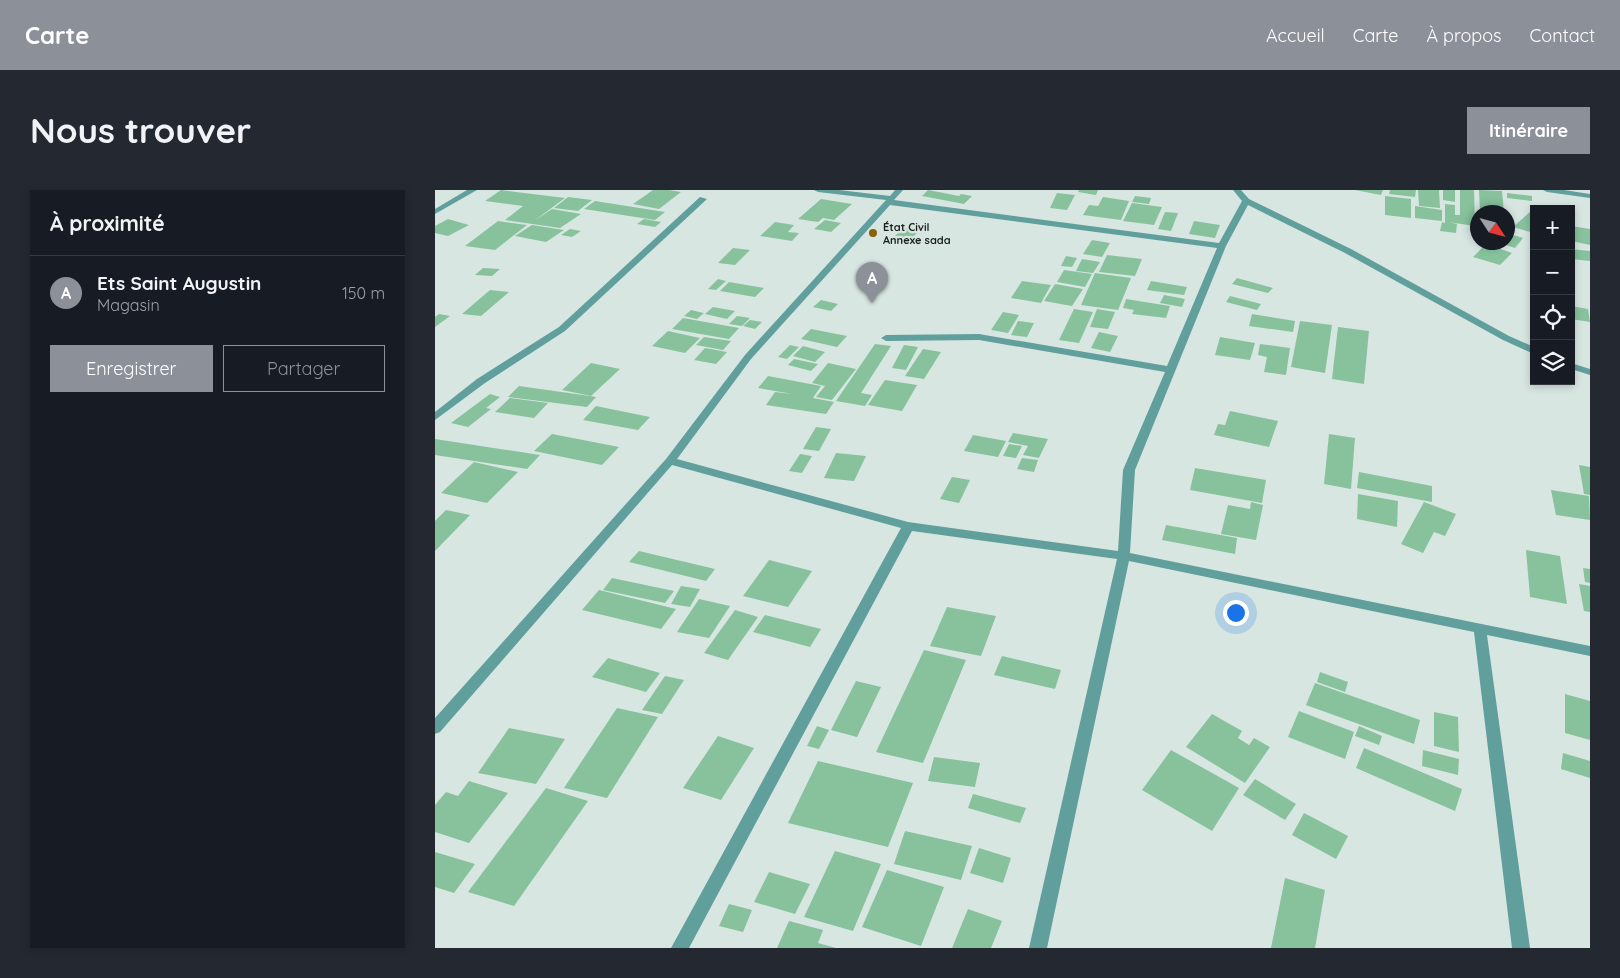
<!DOCTYPE html>
<html lang="fr">
<head>
<meta charset="utf-8">
<style>
  :root { --surface:#171b24; --page:#242831; --text:#f1f3f6; --muted:#9ea1a6; --line:#363941; --accent:#8c9099 }
  body { margin:0; font-family:Quicksand,sans-serif; background:var(--page); color:var(--text) }
  .controls { position:absolute; right:15px; top:15px; display:grid; overflow:hidden; border-radius:0px; box-shadow:0 2px 8px #0003 }
  .controls button { width:45px; height:45px; display:grid; place-items:center; padding:0; border:0; border-bottom:1px solid var(--line); background:var(--surface); color:var(--text); font:25px sans-serif }
  .compass { position:absolute; left:1035px; top:15px; width:45px; height:45px; border-radius:50%; background:var(--surface); box-shadow:0 2px 8px #0003; rotate:126deg }
  .you { position:absolute; left:800px; top:422px; width:18px; height:18px; margin:-12px; border:4px solid #fff; border-radius:50%; background:#1a73e8; box-shadow:0 0 0 8px #1a73e833 }
  .badge { display:grid; place-items:center; width:32px; height:32px; border-radius:50%; background:var(--accent); color:#fff; font-size:16px; font-weight:700 }
  .pin { position:absolute; translate:-50% -41px; filter:drop-shadow(0 1px 2px #0008) }
  .pin::after { content:''; position:absolute; top:26px; width:18px; height:15px; background:inherit; clip-path:polygon(0 0,100% 0,50% 100%) }
  .list { margin:0; padding:0; list-style:none }
  h2 { display:flex; justify-content:space-between; align-items:center; height:65px; margin:0; padding:0 20px; font-size:21px }
  h2 small { font-size:16px; font-weight:400; color:var(--muted) }
  .list li { display:grid; grid-template-columns:32px 1fr auto; gap:15px; align-items:center; box-sizing:border-box; height:75px; padding:0 20px; border-top:1px solid var(--line) }
  .list b { display:block; font-size:19px; white-space:nowrap }
  .list p { margin:0; font-size:16px; white-space:nowrap; color:var(--muted) }
  .list em { font-size:16px; font-style:normal; color:var(--muted) }
  .actions { display:flex; gap:10px; padding:15px 20px }
  .actions a { flex:1; padding:11px 0; border:1px solid var(--accent); border-radius:0px; text-align:center; font-size:18px; color:var(--accent) }
  .actions .main { background:var(--accent); color:#fff }
  .icon { flex:none; width:28px; height:28px; fill:none; stroke:currentColor; stroke-width:2; stroke-linecap:round; stroke-linejoin:round }
  .map { position:relative; flex:none; width:1155px; height:758px; overflow:hidden; border-radius:0px }
  header { display:flex; align-items:center; gap:30px; box-sizing:border-box; height:70px; padding:0 25px; background:var(--accent); color:#fff }
  header strong { font-size:24px }
  nav { display:flex; gap:28px; margin-inline-start:auto; font-size:18px }
  .intro { display:flex; align-items:center; justify-content:space-between; box-sizing:border-box; height:120px; padding:0 30px }
  h1 { margin:0; font-size:35px }
  .button { padding:12px 22px; border-radius:0px; background:var(--accent); color:#fff; font-size:18px; font-weight:700 }
  main { display:flex; gap:30px; padding:0 30px }
  aside { flex:1; background:var(--surface); border-radius:0px; box-shadow:0 2px 8px #0003 }
  .map>svg:first-child { display:block }
</style>
</head>
<body>
<header>
<strong>Carte</strong>
<nav><a>Accueil</a><a>Carte</a><a>À propos</a><a>Contact</a></nav>
</header>
<div class="intro"><h1>Nous trouver</h1><a class="button">Itinéraire</a></div>
<main>
<aside>
<h2>À proximité<small></small></h2>
<ul class="list">
<li><span class="badge">A</span><div><b>Ets Saint Augustin</b><p>Magasin</p></div><em>150 m</em></li>
</ul>
<div class="actions"><a class="main">Enregistrer</a><a>Partager</a></div>
</aside>
<div class="map">
<svg width="1155" height="758" viewBox="0 0 1155 758">
  <rect width="100%" height="100%" fill="#d8e6e2"/>
  <g fill="#87c29d">
    <polygon points="66,0 130,8 99,31 117,19 146,24 125,38 70,30 88,16 50,11"/>
    <polygon points="218,0 234,0 246,2 224,19 198,14"/>
    <polygon points="493,0 524,6 526,4 537,6 529,14 487,6"/>
    <polygon points="644,0 663,0 661,5 643,2"/>
    <polygon points="920,0 948,0 946,5"/>
    <polygon points="955,0 981,0 980,7 954,4"/>
    <polygon points="983,0 1004,0 1005,18 984,16"/>
    <polygon points="1008,0 1020,0 1020,12 1008,10"/>
    <polygon points="1025,0 1039,0 1040,36 1013,32 1022,34 1021,43 1005,41 1007,32 1010,33 1010,14 1020,15 1020,25 1025,25"/>
    <polygon points="1044,0 1067,1 1069,22 1045,22"/>
    <polygon points="622,3 640,5 632,20 615,18"/>
    <polygon points="1072,3 1097,6 1097,11 1072,8"/>
    <polygon points="700,6 716,8 714,14 697,12"/>
    <polygon points="950,6 976,9 976,28 950,25"/>
    <polygon points="133,7 157,10 143,21 119,18"/>
    <polygon points="668,7 694,11 686,30 648,25 654,15 663,16"/>
    <polygon points="386,9 417,14 399,30 388,28 383,32 363,29"/>
    <polygon points="160,11 230,22 220,30 149,19"/>
    <polygon points="697,13 727,17 719,35 688,31"/>
    <polygon points="980,16 1007,20 1007,31 980,28"/>
    <polygon points="1096,21 1099,21 1099,39 1095,42 1078,37"/>
    <polygon points="730,22 743,23 736,41 723,39"/>
    <polygon points="13,29 34,35 13,46 0,43 0,36"/>
    <polygon points="209,29 226,32 220,37 202,34"/>
    <polygon points="390,30 406,33 396,42 379,39"/>
    <polygon points="63,31 92,35 60,60 30,56"/>
    <polygon points="759,31 785,35 780,48 754,44"/>
    <polygon points="340,32 359,35 353,42 364,43 357,51 325,46"/>
    <polygon points="97,35 129,40 111,52 80,46"/>
    <polygon points="1136,36 1155,39 1155,55 1136,51"/>
    <polygon points="469,37 485,40 476,49 460,46"/>
    <polygon points="135,39 146,41 137,47 126,45"/>
    <polygon points="1072,43 1088,48 1080,58 1064,53 1072,52"/>
    <polygon points="657,50 675,53 667,67 648,64"/>
    <polygon points="1051,54 1077,63 1065,75 1038,67"/>
    <polygon points="298,58 315,60 300,75 283,73"/>
    <polygon points="1136,59 1155,61 1155,71 1136,69"/>
    <polygon points="672,65 707,69 700,86 664,82"/>
    <polygon points="631,66 642,68 637,77 626,76"/>
    <polygon points="647,69 665,72 658,83 641,81"/>
    <polygon points="48,78 65,79 57,86 40,85"/>
    <polygon points="629,80 657,84 650,97 622,92"/>
    <polygon points="660,83 696,88 683,120 646,115"/>
    <polygon points="802,88 838,98 833,103 797,94"/>
    <polygon points="283,89 291,91 281,100 273,99"/>
    <polygon points="587,91 616,95 606,113 576,108"/>
    <polygon points="716,91 752,97 749,105 712,100"/>
    <polygon points="294,92 329,98 320,107 285,101"/>
    <polygon points="620,94 648,99 637,116 609,111"/>
    <polygon points="55,100 74,102 46,126 27,124"/>
    <polygon points="729,105 750,109 747,117 725,113"/>
    <polygon points="795,106 826,114 822,120 791,112"/>
    <polygon points="691,109 735,116 731,128 697,124 699,120 688,118"/>
    <polygon points="386,110 403,114 396,121 378,117"/>
    <polygon points="1136,116 1153,119 1155,132 1136,129"/>
    <polygon points="278,117 300,121 292,129 270,124"/>
    <polygon points="639,119 658,122 644,153 624,150"/>
    <polygon points="662,119 680,122 673,139 655,137"/>
    <polygon points="256,120 269,123 262,129 249,126"/>
    <polygon points="568,122 584,125 573,143 556,140"/>
    <polygon points="4,124 15,126 0,137 0,127"/>
    <polygon points="817,124 860,131 858,142 814,136"/>
    <polygon points="302,126 315,128 307,136 294,134"/>
    <polygon points="248,128 293,136 304,138 294,149 237,139"/>
    <polygon points="315,130 327,132 320,139 308,136"/>
    <polygon points="583,131 599,133 592,147 576,145"/>
    <polygon points="865,131 897,135 890,183 856,177"/>
    <polygon points="903,137 934,141 929,194 897,189"/>
    <polygon points="376,139 412,146 402,157 366,149"/>
    <polygon points="233,141 265,148 250,163 217,156"/>
    <polygon points="664,142 683,146 675,162 656,158"/>
    <polygon points="269,147 296,151 288,160 261,155"/>
    <polygon points="785,147 820,153 815,170 780,165"/>
    <polygon points="440,154 456,156 426,203 437,205 430,216 401,211"/>
    <polygon points="825,154 855,158 851,185 829,182 832,167 823,165"/>
    <polygon points="355,155 364,157 352,169 343,167"/>
    <polygon points="469,155 483,157 471,180 457,178"/>
    <polygon points="368,156 390,162 380,172 358,166"/>
    <polygon points="270,158 292,162 281,174 259,170"/>
    <polygon points="488,159 506,162 489,189 470,186"/>
    <polygon points="359,169 383,174 376,181 353,175"/>
    <polygon points="156,173 185,179 156,206 127,200"/>
    <polygon points="393,173 421,179 397,210 381,207 390,196 377,193"/>
    <polygon points="333,186 386,196 378,208 399,212 391,224 331,215 340,202 358,204 323,198"/>
    <polygon points="450,190 482,195 467,221 433,215"/>
    <polygon points="84,196 155,206 161,207 152,217 73,207"/>
    <polygon points="55,204 65,207 51,218 56,219 33,237 16,233"/>
    <polygon points="75,208 113,213 99,228 60,222"/>
    <polygon points="161,216 215,227 203,240 148,230"/>
    <polygon points="795,221 843,231 834,257 779,245 783,234 790,235"/>
    <polygon points="381,237 396,239 384,261 368,259"/>
    <polygon points="578,243 613,249 604,268 588,265 593,256 573,252"/>
    <polygon points="117,244 184,257 167,275 99,261"/>
    <polygon points="894,244 920,248 916,299 889,294"/>
    <polygon points="538,245 571,251 563,267 529,261"/>
    <polygon points="0,249 105,265 92,279 0,265"/>
    <polygon points="574,254 587,256 581,268 568,266"/>
    <polygon points="401,263 431,266 419,291 389,288"/>
    <polygon points="365,264 377,266 367,283 354,281"/>
    <polygon points="587,268 603,270 599,282 582,279"/>
    <polygon points="39,272 83,282 52,313 6,303"/>
    <polygon points="1144,275 1155,277 1155,305 1149,304"/>
    <polygon points="760,278 831,290 827,313 755,300"/>
    <polygon points="924,282 997,296 997,312 922,298"/>
    <polygon points="517,287 535,290 524,313 505,309"/>
    <polygon points="1116,300 1154,306 1155,330 1121,325"/>
    <polygon points="923,304 963,311 962,337 922,329"/>
    <polygon points="816,312 828,315 821,350 786,344 793,315 815,319"/>
    <polygon points="989,312 1021,324 1010,346 999,342 988,363 966,354"/>
    <polygon points="11,320 35,325 0,361 0,331"/>
    <polygon points="731,335 802,348 800,364 727,350"/>
    <polygon points="1091,360 1125,366 1132,414 1095,407"/>
    <polygon points="204,361 280,379 271,391 194,372"/>
    <polygon points="334,370 377,381 353,417 308,406"/>
    <polygon points="1148,378 1155,379 1155,393 1150,392"/>
    <polygon points="177,388 239,401 230,413 168,400"/>
    <polygon points="1144,394 1155,396 1155,422 1149,421"/>
    <polygon points="246,396 265,399 255,417 236,414"/>
    <polygon points="164,400 241,419 226,439 147,420"/>
    <polygon points="264,409 295,416 274,448 242,442"/>
    <polygon points="512,417 561,426 546,466 495,456"/>
    <polygon points="300,420 323,427 293,470 269,463"/>
    <polygon points="330,425 386,439 375,457 318,442"/>
    <polygon points="489,460 531,470 488,573 441,562"/>
    <polygon points="567,466 626,480 620,499 559,485"/>
    <polygon points="173,468 225,483 211,502 157,487"/>
    <polygon points="885,482 913,492 910,502 882,492"/>
    <polygon points="230,486 249,490 227,524 207,520"/>
    <polygon points="421,491 446,497 422,547 396,540"/>
    <polygon points="880,493 985,530 979,554 871,515"/>
    <polygon points="1130,504 1155,511 1155,550 1130,543"/>
    <polygon points="182,518 223,527 172,608 129,598"/>
    <polygon points="864,521 919,542 910,569 853,547"/>
    <polygon points="999,522 1023,527 1024,562 999,556"/>
    <polygon points="777,524 807,541 803,548 814,555 819,548 835,557 810,593 751,557"/>
    <polygon points="382,536 394,540 384,559 372,556"/>
    <polygon points="924,536 947,546 944,555 920,546"/>
    <polygon points="74,538 130,549 101,594 43,583"/>
    <polygon points="283,546 319,558 286,610 248,598"/>
    <polygon points="929,558 1027,599 1020,621 921,578"/>
    <polygon points="736,560 804,598 777,641 707,600"/>
    <polygon points="988,560 1024,569 1023,585 987,576"/>
    <polygon points="1128,563 1155,571 1155,588 1126,579"/>
    <polygon points="499,567 545,573 540,597 493,591"/>
    <polygon points="383,571 478,593 453,657 353,633"/>
    <polygon points="820,589 861,614 850,630 808,605"/>
    <polygon points="34,591 73,603 34,653 0,642 0,615 11,602 23,606"/>
    <polygon points="111,598 153,611 79,716 33,702"/>
    <polygon points="538,604 591,618 585,633 533,618"/>
    <polygon points="869,623 913,646 901,669 857,645"/>
    <polygon points="470,641 537,656 526,690 459,674"/>
    <polygon points="544,658 576,668 568,693 535,683"/>
    <polygon points="400,661 446,674 418,741 369,727"/>
    <polygon points="0,662 40,674 19,703 0,697"/>
    <polygon points="452,680 509,697 486,756 427,737"/>
    <polygon points="334,682 375,694 360,724 319,712"/>
    <polygon points="850,688 890,700 880,758 836,758"/>
    <polygon points="294,714 317,720 308,742 284,736"/>
    <polygon points="533,719 567,731 556,758 517,758"/>
    <polygon points="354,731 388,740 383,753 401,758 342,758"/>
  </g>
  <g fill="none" stroke-linecap="round" stroke-linejoin="round">
    <g fill="#619f9d" fill-rule="evenodd">
      <polygon points="32,0 42,0 0,24 0,19"/>
      <path d="M379 0H404L455 6 460 0H468L459 10 784 53 807 11 798 0H806L814 9 916 59 1074 146 1099 157V164L1068 150 910 63 813 15 791 56 700 280 695 363 1155 456V466L1052 445 1095 758H1077L1039 442 694 371 612 758H594L682 369 477 341 254 758H236L466 338 237 275 5 542 0 544V528L231 269 310 165 451 10 383 2ZM455 15 782 58 732 176 544 144 451 145 446 148 451 151 544 150 730 182 688 280 683 361 473 332 242 269 316 169Z"/>
      <polygon points="1108,0 1129,0 1155,4 1155,8 1112,2"/>
      <polygon points="265,7 272,9 130,141 50,193 0,230 0,222 42,189 124,137"/>
      <polygon points="1136,173 1155,179 1155,185 1136,179"/>
    </g>
  </g>
  <circle fill="#886100" stroke="#d8e6e2" stroke-width="2" cx="438" cy="43" r="5"/>
  <g text-anchor="middle" dominant-baseline="central" stroke-width="4.5" stroke-linejoin="round" paint-order="stroke">
    <g font-size="11" font-weight="bold" fill="#1a201e" stroke="#d8e6e2" text-anchor="start">
      <text x="448" y="37">État Civil<tspan x="448" dy="13">Annexe sada</tspan></text>
    </g>
  </g>
</svg>
<div class="controls">
<button>+</button>
<button>−</button>
<button><svg class="icon" aria-label="locate" viewBox="0 0 24 24"><circle cx="12" cy="12" r="6"/><path d="M12 2v4M12 18v4M2 12h4M18 12h4"/></svg></button>
<button><svg class="icon" aria-label="layers" viewBox="0 0 24 24"><path d="M12 4l9 5-9 5-9-5zM3 14l9 5 9-5"/></svg></button>
</div>
<svg class="compass" viewBox="-18 -18 36 36"><path d="M0-13l5 13h-10z" fill="#e53935"/><path d="M0 13l5-13h-10z" fill="#9ea1a6"/></svg>
<div class="you"></div>
<div class="pin badge" style="left:437px;top:113px">A</div>
</div>
</main>
</body>
</html>
